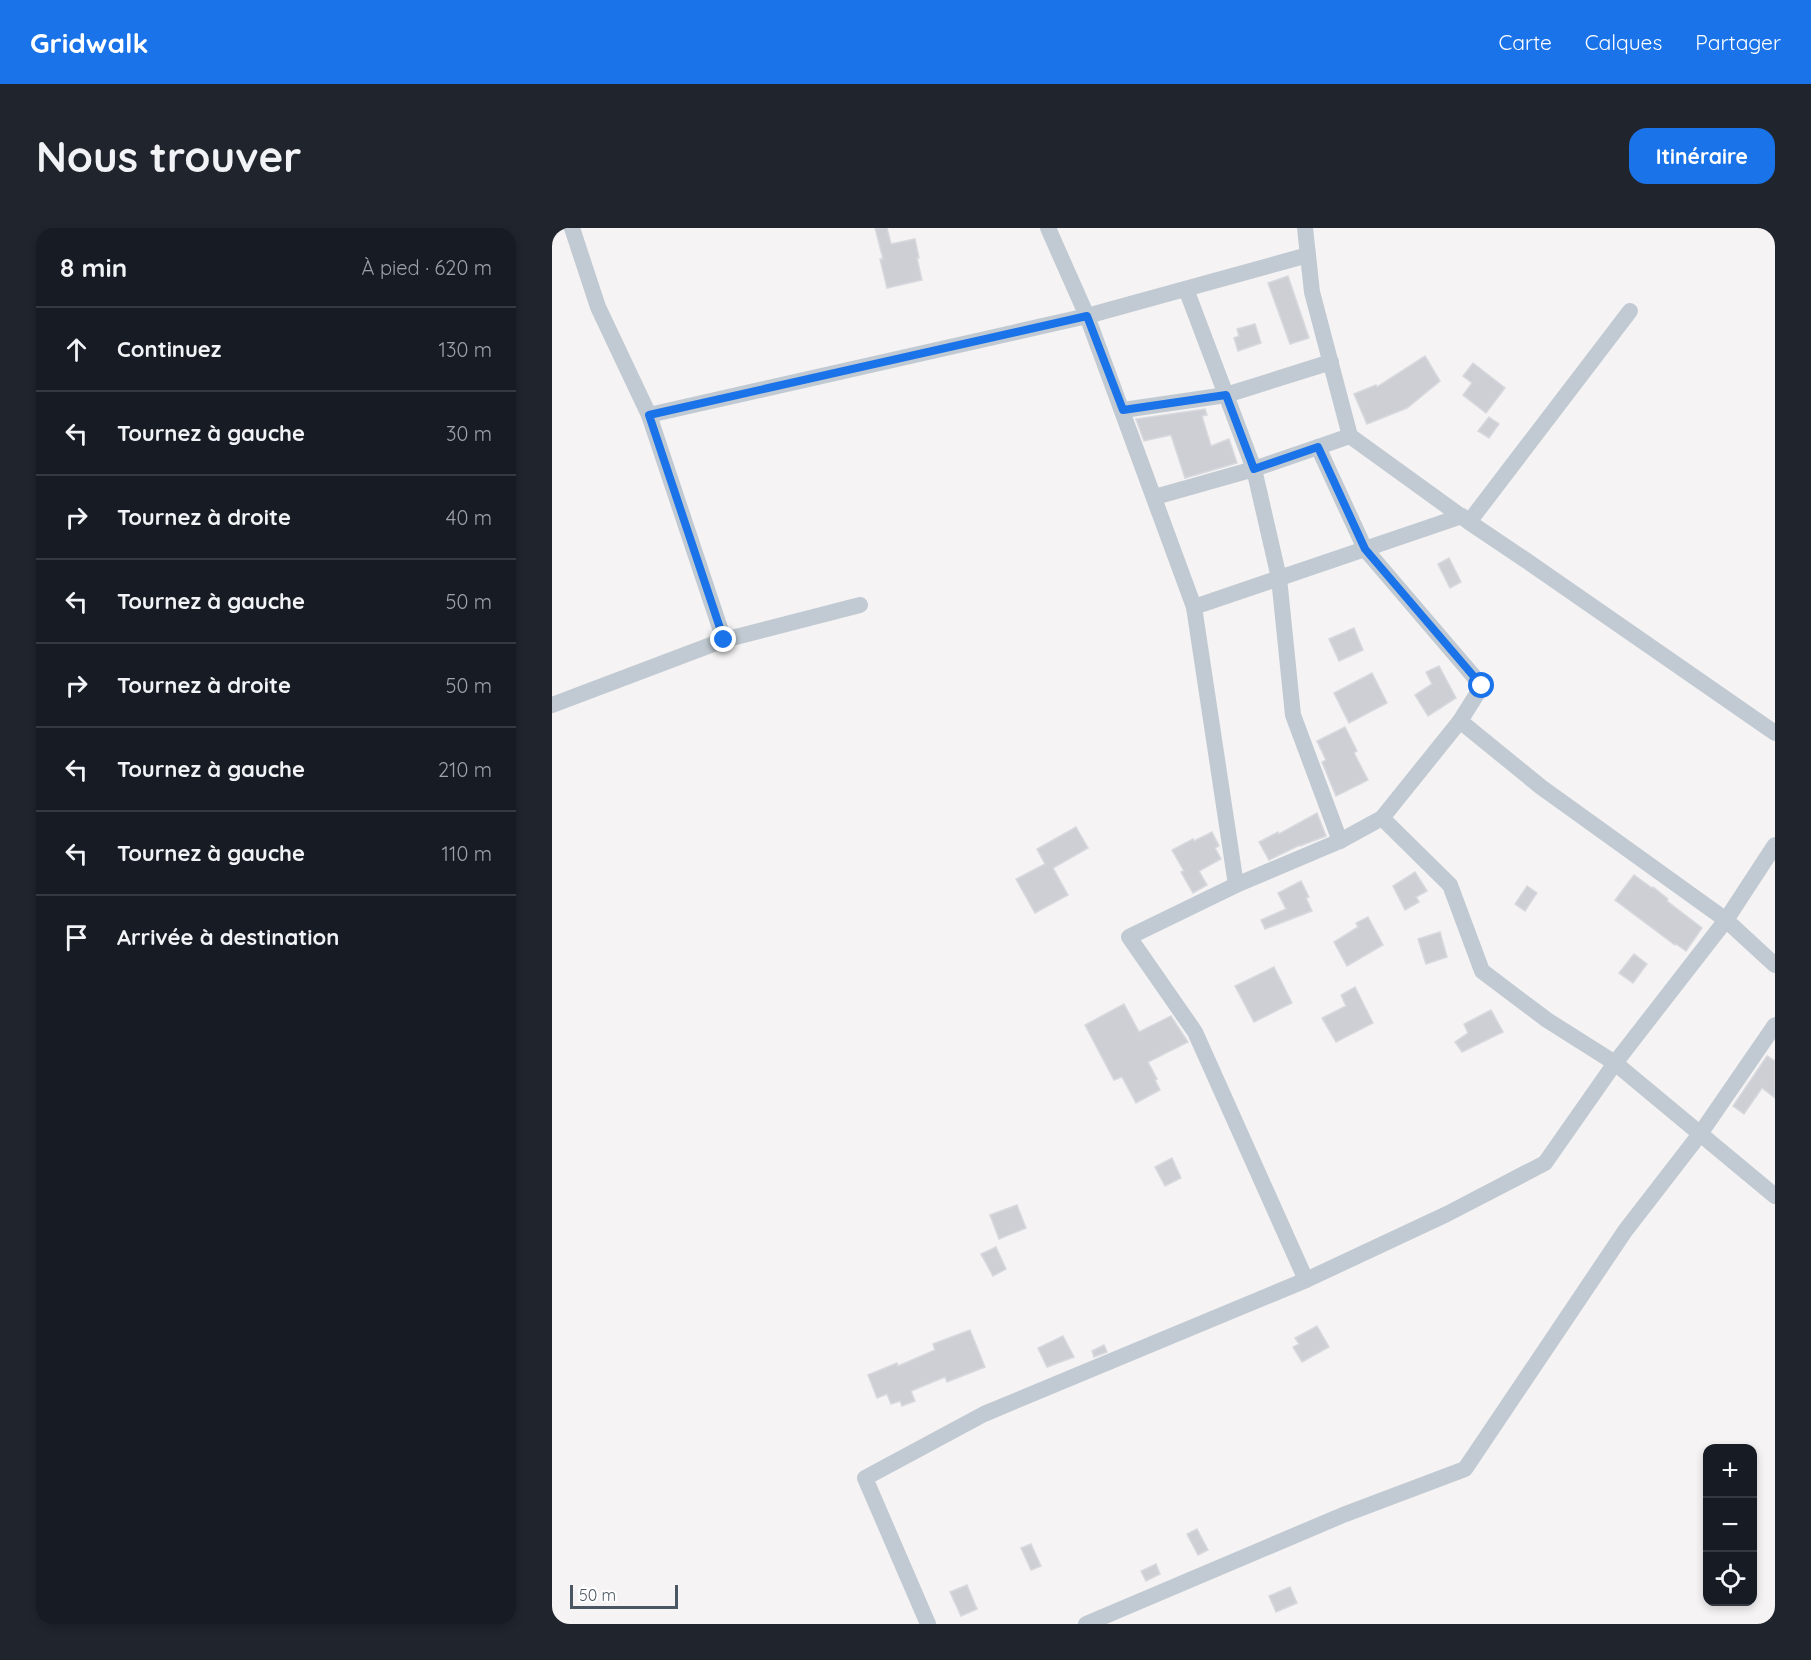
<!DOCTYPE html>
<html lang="fr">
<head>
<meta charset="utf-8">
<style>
  :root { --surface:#171b24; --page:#20242c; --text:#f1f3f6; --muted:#9ea1a6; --line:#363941; --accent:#1a73e8 }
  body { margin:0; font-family:Quicksand,sans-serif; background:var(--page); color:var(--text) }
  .controls { position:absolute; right:18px; bottom:18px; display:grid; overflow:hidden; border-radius:12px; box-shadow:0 3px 9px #0003 }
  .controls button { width:54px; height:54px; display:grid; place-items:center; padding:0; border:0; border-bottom:2px solid var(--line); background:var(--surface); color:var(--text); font:30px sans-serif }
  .scale { position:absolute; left:18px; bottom:15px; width:108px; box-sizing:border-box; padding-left:6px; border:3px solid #4a5661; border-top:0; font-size:16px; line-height:21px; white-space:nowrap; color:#4a5661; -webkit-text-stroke:4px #fff; paint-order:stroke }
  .stop { position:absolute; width:18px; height:18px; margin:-14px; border:4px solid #1a73e8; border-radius:50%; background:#fff }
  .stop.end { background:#1a73e8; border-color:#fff; box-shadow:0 2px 6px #0008 }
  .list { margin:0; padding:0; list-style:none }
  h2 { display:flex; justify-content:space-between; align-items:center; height:78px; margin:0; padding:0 24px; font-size:26px }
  h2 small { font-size:20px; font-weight:400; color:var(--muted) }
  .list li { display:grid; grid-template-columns:39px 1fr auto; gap:18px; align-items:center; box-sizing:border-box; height:84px; padding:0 24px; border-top:2px solid var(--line) }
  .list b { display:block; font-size:22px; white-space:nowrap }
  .list em { font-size:20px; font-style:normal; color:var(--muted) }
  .icon { flex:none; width:33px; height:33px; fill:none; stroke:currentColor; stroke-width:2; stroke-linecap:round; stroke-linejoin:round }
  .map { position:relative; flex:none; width:1223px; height:1396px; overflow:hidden; border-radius:18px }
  header { display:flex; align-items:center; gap:36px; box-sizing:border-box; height:84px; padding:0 30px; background:var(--accent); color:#fff }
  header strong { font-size:28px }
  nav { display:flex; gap:33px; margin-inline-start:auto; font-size:21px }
  .intro { display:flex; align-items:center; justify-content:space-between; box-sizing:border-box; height:144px; padding:0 36px }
  h1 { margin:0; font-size:42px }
  .button { padding:15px 27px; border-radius:18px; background:var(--accent); color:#fff; font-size:21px; font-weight:700 }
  main { display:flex; gap:36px; padding:0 36px }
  aside { flex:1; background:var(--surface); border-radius:18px; box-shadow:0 3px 9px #0003 }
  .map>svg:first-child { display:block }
</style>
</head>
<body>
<header>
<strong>Gridwalk</strong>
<nav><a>Carte</a><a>Calques</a><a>Partager</a></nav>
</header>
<div class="intro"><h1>Nous trouver</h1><a class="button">Itinéraire</a></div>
<main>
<aside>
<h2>8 min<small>À pied · 620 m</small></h2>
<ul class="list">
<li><svg class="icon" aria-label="ahead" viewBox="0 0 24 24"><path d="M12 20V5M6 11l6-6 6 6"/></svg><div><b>Continuez</b></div><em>130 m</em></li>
<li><svg class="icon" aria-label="left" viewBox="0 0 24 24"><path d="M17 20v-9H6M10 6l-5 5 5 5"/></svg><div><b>Tournez à gauche</b></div><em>30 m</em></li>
<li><svg class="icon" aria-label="right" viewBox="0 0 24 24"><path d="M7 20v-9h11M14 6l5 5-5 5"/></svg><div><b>Tournez à droite</b></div><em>40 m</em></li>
<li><svg class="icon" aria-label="left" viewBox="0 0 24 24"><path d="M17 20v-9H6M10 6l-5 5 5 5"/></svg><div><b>Tournez à gauche</b></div><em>50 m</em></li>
<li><svg class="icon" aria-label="right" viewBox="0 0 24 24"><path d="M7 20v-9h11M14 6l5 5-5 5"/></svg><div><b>Tournez à droite</b></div><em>50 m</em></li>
<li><svg class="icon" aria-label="left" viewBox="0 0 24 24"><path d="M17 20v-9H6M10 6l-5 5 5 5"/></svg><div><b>Tournez à gauche</b></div><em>210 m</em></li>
<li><svg class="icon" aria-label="left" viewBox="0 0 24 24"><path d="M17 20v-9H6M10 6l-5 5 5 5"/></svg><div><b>Tournez à gauche</b></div><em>110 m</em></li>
<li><svg class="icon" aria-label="arrive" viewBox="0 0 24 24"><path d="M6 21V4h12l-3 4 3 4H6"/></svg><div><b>Arrivée à destination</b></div></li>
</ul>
</aside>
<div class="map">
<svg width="1223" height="1396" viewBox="0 0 1223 1396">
  <rect width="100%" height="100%" fill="#f5f3f3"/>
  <g fill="#cdcfd5" stroke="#d7d9de" stroke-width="1.5">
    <polygon points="323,0 335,0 339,16 363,11 367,30 365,30 370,52 335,60 328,31 331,31"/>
    <polygon points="736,48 757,110 738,116 716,55"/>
    <polygon points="703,96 709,115 686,123 682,110 687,108 685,101"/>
    <polygon points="873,128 888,153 855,180 815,196 802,166 824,157 825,159"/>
    <polygon points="921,135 953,160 934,185 911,167 920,155 911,148"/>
    <polygon points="653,181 655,187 650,188 659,218 677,211 685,235 633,250 619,207 592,213 584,191"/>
    <polygon points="937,189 947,196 937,210 926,203"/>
    <polygon points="897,330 909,354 898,360 886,336"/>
    <polygon points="802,400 811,422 787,433 777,411"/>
    <polygon points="887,438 904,470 876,488 863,467 880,456 874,444"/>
    <polygon points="820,445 835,475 797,495 782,465"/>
    <polygon points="793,499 805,523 802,525 816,552 784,568 770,534 774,532 765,513"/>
    <polygon points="765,585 774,608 748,618 748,617 717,632 707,614 726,604 727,606"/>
    <polygon points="524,599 536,620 501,640 516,667 483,685 464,651 493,636 485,621"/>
    <polygon points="660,604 667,618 663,620 669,631 647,643 655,657 641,665 629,644 632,643 620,622 641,611 642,613"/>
    <polygon points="863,644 875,663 864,669 867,674 853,682 841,658"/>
    <polygon points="1082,647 1100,660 1101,659 1116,671 1115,673 1150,700 1134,723 1124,716 1123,717 1063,672"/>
    <polygon points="749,653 757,669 754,670 760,683 713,701 709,692 734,681 726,665"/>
    <polygon points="975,658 985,665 973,683 963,676"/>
    <polygon points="816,689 831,717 795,738 782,714 806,699 804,695"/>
    <polygon points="888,704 895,729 874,736 866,711"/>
    <polygon points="1082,726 1095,736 1081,755 1067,745"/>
    <polygon points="722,739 740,775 702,794 683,758"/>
    <polygon points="803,759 821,795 784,814 770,790 794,778 789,767"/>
    <polygon points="572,776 587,804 619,788 636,814 596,834 605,851 603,852 608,862 584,875 570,849 562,852 533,797"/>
    <polygon points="939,782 951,804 910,824 903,814 916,805 912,796"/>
    <polygon points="1215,828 1223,833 1223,870 1210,860 1192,886 1181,878"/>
    <polygon points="620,930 629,950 613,958 603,939"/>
    <polygon points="465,977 474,1000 447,1011 438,987"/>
    <polygon points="444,1019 454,1041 441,1048 429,1026"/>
    <polygon points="765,1098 777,1119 750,1134 741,1119 747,1116 743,1110"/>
    <polygon points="418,1102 433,1139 395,1154 393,1149 359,1163 363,1173 350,1178 348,1173 339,1176 335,1166 325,1170 316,1147 345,1135 346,1138 383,1122 381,1116"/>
    <polygon points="511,1108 522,1129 495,1139 486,1120"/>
    <polygon points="552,1117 555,1124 542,1129 540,1123"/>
    <polygon points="645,1301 656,1322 646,1327 635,1306"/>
    <polygon points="479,1316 489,1338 479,1342 469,1320"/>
    <polygon points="604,1336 608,1346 594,1353 589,1343"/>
    <polygon points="415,1357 425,1381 409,1388 398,1364"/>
    <polygon points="738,1359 745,1375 724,1384 717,1368"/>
  </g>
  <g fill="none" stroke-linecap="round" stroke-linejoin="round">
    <g stroke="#c1cad2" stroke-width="16">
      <polyline points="20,0 46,79 97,187 172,412"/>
      <polyline points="496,0 535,88 642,379 684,657"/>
      <polyline points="753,0 760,64 798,208 917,294 972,331 1223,505"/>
      <polyline points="634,61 702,241 727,350 741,487 788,613"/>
      <polyline points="571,182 674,167 779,134"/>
      <polyline points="97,187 535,88 756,27"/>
      <polyline points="766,219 813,321 930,458 908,493 989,559 1174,692 1223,737"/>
      <polyline points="603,269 702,241 798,208"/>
      <polyline points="917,294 1078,83"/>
      <polyline points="642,379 910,288"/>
      <polyline points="0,477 172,412 308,377"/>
      <polyline points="830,590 898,657 930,743 995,792 1063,835 1223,968"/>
      <polyline points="754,1052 643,804 577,709 684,657 788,613 830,590 908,493"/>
      <polyline points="376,1396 313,1250 432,1186 754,1052 895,986 993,935 1063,835 1174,692 1223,617"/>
      <polyline points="534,1396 791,1287 913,1241 1073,1003 1148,906 1223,797"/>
    </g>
  </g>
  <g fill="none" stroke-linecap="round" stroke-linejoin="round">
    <polyline stroke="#1a73e8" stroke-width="8" points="172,412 97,187 535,88 571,182 674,167 702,241 766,219 813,321 930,458"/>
  </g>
</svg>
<div class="controls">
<button>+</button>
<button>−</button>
<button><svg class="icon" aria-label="locate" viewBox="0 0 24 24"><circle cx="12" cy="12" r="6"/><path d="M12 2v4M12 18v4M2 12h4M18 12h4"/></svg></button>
</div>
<div class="scale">50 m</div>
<div class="stop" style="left:930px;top:458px"></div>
<div class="stop end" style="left:172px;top:412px"></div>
</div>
</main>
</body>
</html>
